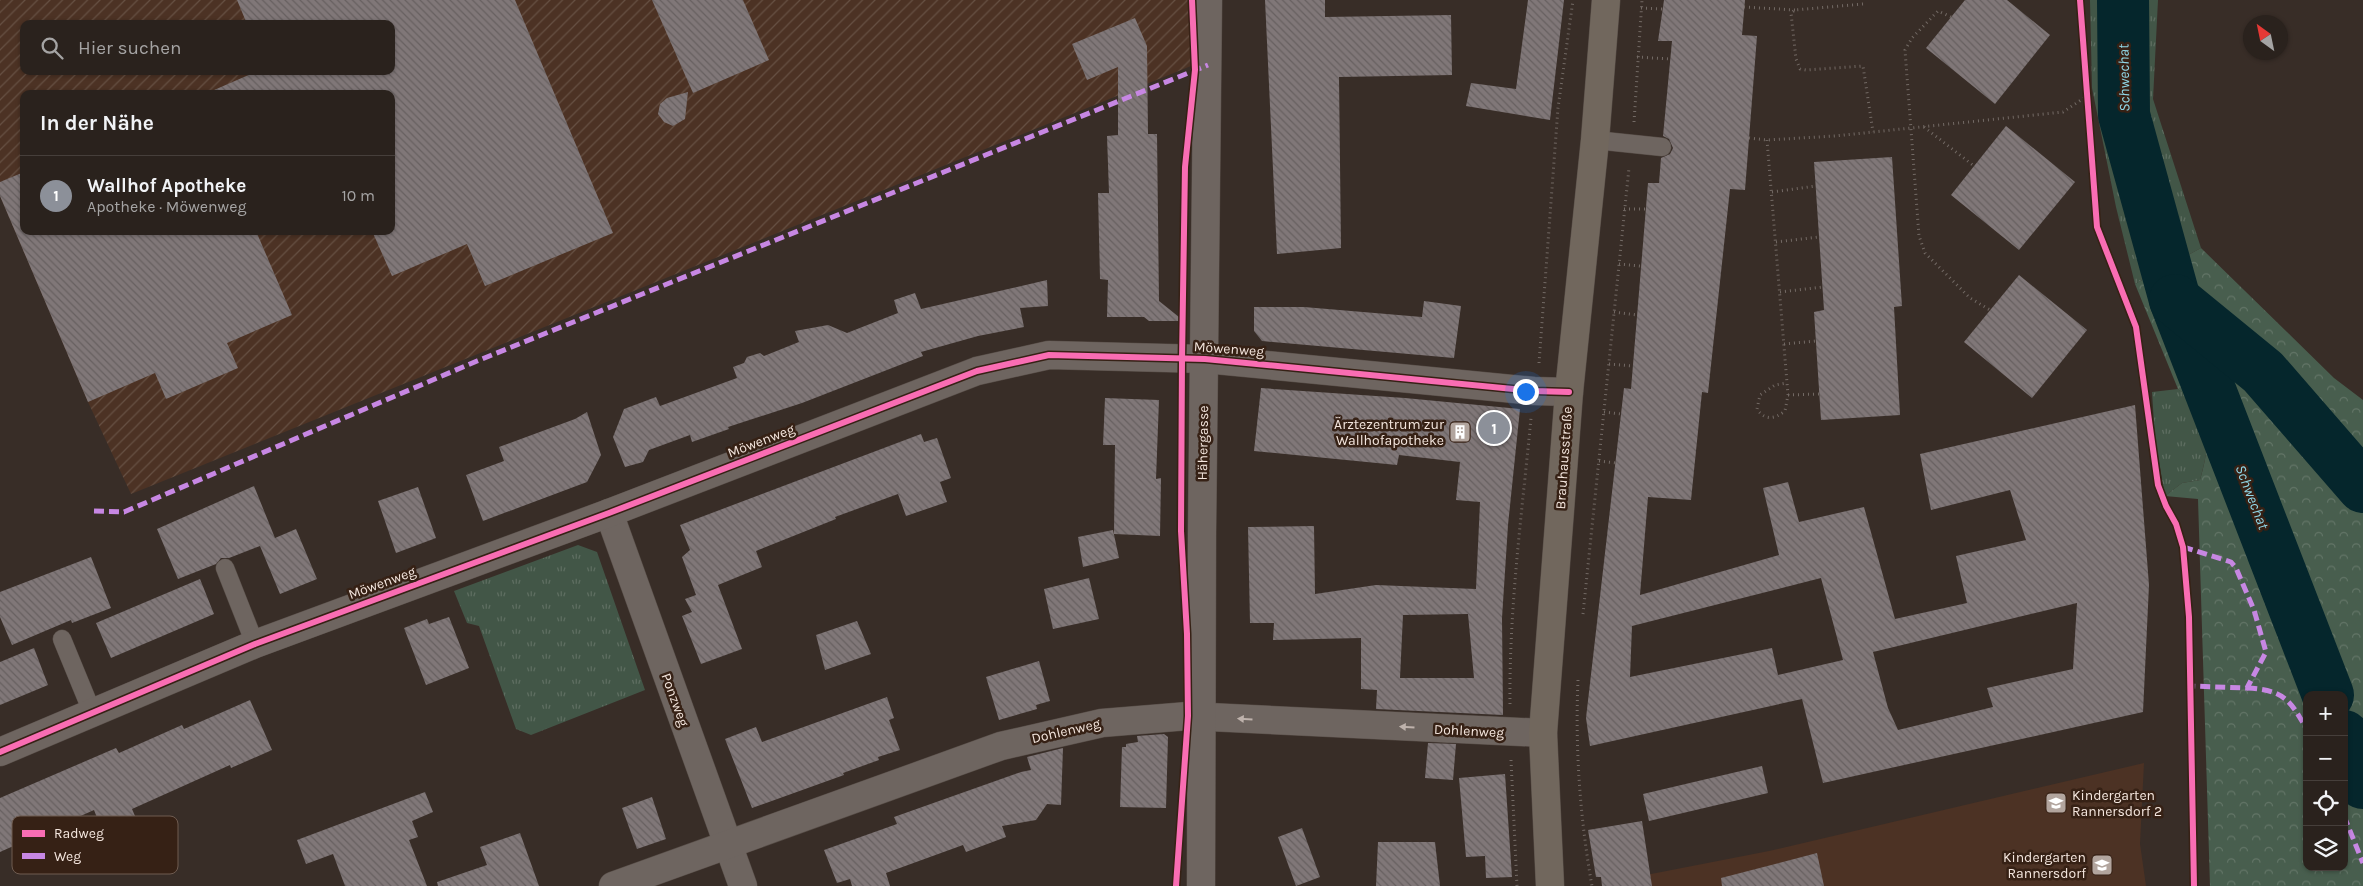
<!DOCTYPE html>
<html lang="de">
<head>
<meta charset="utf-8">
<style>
  :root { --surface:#2a221d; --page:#322a26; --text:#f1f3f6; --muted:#a5a4a4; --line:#463f3b; --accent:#8c9099 }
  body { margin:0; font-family:Karla,sans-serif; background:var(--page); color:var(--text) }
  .controls { position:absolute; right:15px; bottom:15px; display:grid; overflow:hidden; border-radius:10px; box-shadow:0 1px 4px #0004 }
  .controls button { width:45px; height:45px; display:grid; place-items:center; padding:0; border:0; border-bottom:1px solid var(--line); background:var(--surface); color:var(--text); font:25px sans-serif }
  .compass { position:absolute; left:2243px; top:15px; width:45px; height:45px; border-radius:50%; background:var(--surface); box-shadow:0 1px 4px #0004; rotate:327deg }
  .you { position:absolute; left:1525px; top:391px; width:18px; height:18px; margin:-12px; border:4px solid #fff; border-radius:50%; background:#1a73e8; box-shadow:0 0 0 8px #1a73e833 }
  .badge { display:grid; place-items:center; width:32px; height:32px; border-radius:50%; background:var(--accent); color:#fff; font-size:16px; font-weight:700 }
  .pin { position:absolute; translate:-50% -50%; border:2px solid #fff; box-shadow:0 1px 5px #0006 }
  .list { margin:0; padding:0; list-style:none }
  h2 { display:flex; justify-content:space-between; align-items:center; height:65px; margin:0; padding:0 20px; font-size:21px }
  h2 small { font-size:16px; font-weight:400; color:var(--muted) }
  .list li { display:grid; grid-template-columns:32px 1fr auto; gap:15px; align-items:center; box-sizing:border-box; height:80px; padding:0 20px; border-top:1px solid var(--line) }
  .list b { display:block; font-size:19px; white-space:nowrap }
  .list p { margin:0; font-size:16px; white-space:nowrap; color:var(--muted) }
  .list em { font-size:16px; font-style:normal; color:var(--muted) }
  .icon { flex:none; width:28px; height:28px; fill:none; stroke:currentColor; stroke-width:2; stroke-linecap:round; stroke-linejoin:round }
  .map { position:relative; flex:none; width:2363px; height:886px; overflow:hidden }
  .search { position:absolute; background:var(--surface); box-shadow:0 1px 4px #0004; left:20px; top:20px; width:375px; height:55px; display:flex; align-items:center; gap:12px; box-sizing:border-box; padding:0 18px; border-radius:10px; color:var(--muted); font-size:19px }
  .panel { position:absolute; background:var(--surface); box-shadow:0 1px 4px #0004; left:20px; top:90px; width:375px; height:145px; border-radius:10px }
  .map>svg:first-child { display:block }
</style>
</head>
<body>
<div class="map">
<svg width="2363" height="886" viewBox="0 0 2363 886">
  <defs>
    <pattern id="industrial-furrows" width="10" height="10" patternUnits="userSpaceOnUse" patternTransform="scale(1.25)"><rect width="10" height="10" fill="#4c3224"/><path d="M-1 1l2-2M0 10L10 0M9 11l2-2" fill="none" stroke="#665043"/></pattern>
    <pattern id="grass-tufts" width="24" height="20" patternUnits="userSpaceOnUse" patternTransform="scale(1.25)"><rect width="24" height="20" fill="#425647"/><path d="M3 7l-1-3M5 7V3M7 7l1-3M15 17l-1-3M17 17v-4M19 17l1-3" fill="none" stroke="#5e6e61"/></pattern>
    <pattern id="forest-crowns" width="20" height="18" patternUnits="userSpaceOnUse" patternTransform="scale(1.25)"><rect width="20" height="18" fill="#485e4e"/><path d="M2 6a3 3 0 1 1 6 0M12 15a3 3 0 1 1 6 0" fill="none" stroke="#637567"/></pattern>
    <pattern id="building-back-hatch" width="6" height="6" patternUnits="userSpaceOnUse" patternTransform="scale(1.25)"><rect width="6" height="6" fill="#807778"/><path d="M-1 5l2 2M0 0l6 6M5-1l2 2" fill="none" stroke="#676060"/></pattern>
  </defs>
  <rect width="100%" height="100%" fill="#382d27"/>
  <path fill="url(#industrial-furrows)" fill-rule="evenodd" d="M0 0H1188L1191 66 131 494 88 402 0 196ZM24 24H391V71H24ZM24 94H391V231H24Z"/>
  <polygon fill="#4c3224" points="2144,763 2140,844 2146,886 1606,886 1605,883 1769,851"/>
  <g fill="url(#grass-tufts)">
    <polygon points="2090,0 2158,0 2153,99 2201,248 2135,284 2116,207 2092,88"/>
    <path d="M2178 389C2213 416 2211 441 2200 480L2182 483 2165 496 2155 439 2152 392Z"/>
    <polygon points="578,545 597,552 645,690 531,735 516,729 479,626 467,623 454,591"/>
  </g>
  <path fill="url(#forest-crowns)" fill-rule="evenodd" d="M2201 248 2334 378 2363 400V886H2210L2198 499 2165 496 2182 483 2200 480C2211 441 2212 416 2178 389L2135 284ZM2307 695H2344V867H2307Z"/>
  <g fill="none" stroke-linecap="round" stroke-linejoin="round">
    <g stroke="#05262c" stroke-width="52">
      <polyline points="2123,0 2124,115 2175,300 2328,695"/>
      <polyline points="2175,300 2263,372 2363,487"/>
      <polyline points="2344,736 2363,783"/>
    </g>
  </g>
  <g fill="url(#building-back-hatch)" fill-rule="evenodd">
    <polygon points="237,0 515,0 613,233 485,286 467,244 392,276 372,231 391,231 391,94 205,94 258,71 391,71 391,24 247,24"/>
    <polygon points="652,0 743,0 769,60 693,93"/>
    <polygon points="1265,0 1325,0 1325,17 1451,15 1452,75 1339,77 1341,248 1277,254"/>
    <polygon points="1528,0 1564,0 1550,120 1466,106 1471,83 1516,89"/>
    <path d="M1664 0H1745L1742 35 1757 36 1745 190 1730 189 1708 393 1702 392 1691 500 1648 497 1640 595 1779 555 1763 488 1788 482 1799 522 1864 507 1895 619 1967 603 1956 556 2026 540 2010 490 1931 510 1920 454 2135 405 2149 585 2143 712 1823 783 1802 699 1590 746 1586 718 1624 388 1631 389 1648 183H1659L1661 158 1670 154 1673 148 1669 139 1663 136 1672 41H1658ZM1821 578 1843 660 1778 675 1772 648 1630 677 1632 626ZM2077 603 2073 669 1987 688 1993 707 1898 730 1888 708 1873 652Z"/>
    <polygon points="1965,0 2007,0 2050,35 1995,104 1926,48"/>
    <polygon points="1135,18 1147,46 1148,134 1157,134 1159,301 1184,321 1149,321 1144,317 1107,317 1108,280 1100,279 1098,193 1109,193 1107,136 1118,135 1118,67 1087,80 1072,44"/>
    <polygon points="688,92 685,119 673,126 664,122 658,114 660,104 667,98"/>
    <polygon points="2006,126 2075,182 2019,250 1951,195"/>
    <polygon points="1892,157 1902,306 1894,307 1900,415 1821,420 1814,312 1824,310 1814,162"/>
    <polygon points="24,172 24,231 256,231 292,315 227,343 238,368 166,399 155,373 88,402 0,196 0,182"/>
    <polygon points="2019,275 2087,330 2032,398 1964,342"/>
    <polygon points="1047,280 1048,306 1020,308 1024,327 978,336 921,352 923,356 802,403 728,427 729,429 692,442 690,435 649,450 643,462 625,467 613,437 624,409 656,397 660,406 737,378 733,367 744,363 747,357 760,353 764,356 799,342 795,331 828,325 847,333 898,313 894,300 915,293 921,309"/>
    <polygon points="1424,301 1461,306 1454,358 1262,341 1254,331 1254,307 1304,307 1422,317"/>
    <path d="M1261 388 1405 398 1520 409 1508 525 1502 618 1503 715 1376 709 1377 690 1361 689V638L1273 640 1274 623H1250L1248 527 1314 526 1315 594 1376 585 1476 589 1480 502 1456 500 1460 462 1399 455 1397 465 1254 451ZM1468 614 1474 678H1400L1403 615Z"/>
    <polygon points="1105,398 1159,400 1156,479 1161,478 1160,536 1114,534 1115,445 1103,445"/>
    <polygon points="587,412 601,455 587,482 483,521 466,475 504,461 499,447 575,419"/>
    <polygon points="921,434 924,442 937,438 951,478 940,482 947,502 906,516 898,494 835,517 836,519 756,551 762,567 718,585 742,649 701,664 682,616 692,612 685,599 696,595 682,557 690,550 680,525"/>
    <polygon points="254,486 275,538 296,529 317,579 280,594 260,546 229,558 221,558 216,564 178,579 157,529"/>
    <polygon points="418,487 436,538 396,553 378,501"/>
    <polygon points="1113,530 1119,558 1083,567 1078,537"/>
    <polygon points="91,557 111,608 72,623 71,620 12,645 0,617 0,592"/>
    <polygon points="1089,578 1099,619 1053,629 1044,589"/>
    <polygon points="200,579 214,614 111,658 96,623"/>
    <polygon points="449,617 469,668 426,685 404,628 427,619 429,624"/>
    <polygon points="857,621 871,654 825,670 816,635"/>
    <polygon points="34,648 48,685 0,705 0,662"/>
    <polygon points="1039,661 1050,701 1036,705 1037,709 999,720 986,677"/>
    <polygon points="887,697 894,718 889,720 900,750 878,757 879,760 843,773 844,775 752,808 725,739 756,727 762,742"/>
    <polygon points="250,700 272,750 231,768 230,765 132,809 138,823 114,833 108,819 99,823 94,810 0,852 0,798 116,748 119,753 182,725 184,729"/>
    <polygon points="1164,734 1168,737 1166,808 1120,807 1122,747 1126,747 1126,744 1138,742 1137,736"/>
    <polygon points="1428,743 1456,744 1453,780 1425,778"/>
    <polygon points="1063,748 1061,805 1047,804 1036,820 1002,826 1006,837 966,852 963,845 886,873 890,886 852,886 850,879 837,883 824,850 897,824 894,817 1021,772 1031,770 1027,757"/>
    <polygon points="1762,766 1768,793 1649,821 1643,794"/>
    <polygon points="1505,774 1512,877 1486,878 1485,856 1466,857 1459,778"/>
    <polygon points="425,792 433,812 412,821 418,837 409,840 427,886 345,886 333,854 306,864 297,840"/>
    <polygon points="652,797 666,839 637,849 622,808"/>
    <polygon points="1642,821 1652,886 1602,886 1601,877 1596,877 1588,830"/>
    <polygon points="1302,828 1320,877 1296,886 1278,837"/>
    <polygon points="520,833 539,886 438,886 437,882 487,865 480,847"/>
    <polygon points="1378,842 1435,842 1440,886 1376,886"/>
    <polygon points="1817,853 1824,886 1722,886 1721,878"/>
  </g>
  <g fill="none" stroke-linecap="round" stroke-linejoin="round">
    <g stroke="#564c46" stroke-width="19">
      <g id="service">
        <polyline points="1595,140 1662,147"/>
        <polyline points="225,568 255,644"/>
        <polyline points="62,639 92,712"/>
      </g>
    </g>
    <g stroke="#564c46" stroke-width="29">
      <g id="minor">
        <polyline points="609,513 743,886"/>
        <polyline points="0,752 255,644 609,513 977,371 1049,355 1205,359 1534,391 1569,392"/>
        <polyline points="613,886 1001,746 1102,723 1188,716 1543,733"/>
        <polyline points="1201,886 1202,534 1208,0"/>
      </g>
    </g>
    <g stroke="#564c46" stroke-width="29">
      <polyline id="primary" points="1550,886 1543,733 1569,392 1595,140 1606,0"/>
    </g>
    <g stroke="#736a65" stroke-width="3" stroke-dasharray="1 4" stroke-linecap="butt">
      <polyline points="1863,4 1795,10 1791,13 1796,59 1800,69 1806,70 1863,66 1873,132"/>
      <polyline points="1744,7 1795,10"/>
      <polyline points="1641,8 1662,9"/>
      <polyline points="1951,17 1938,11 1912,38 1905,50 1919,236 1925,253 1970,298 1990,310"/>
      <polyline points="1637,57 1670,59"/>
      <polyline points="1634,122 1642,0"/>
      <polyline points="1924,127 1974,166"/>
      <polyline points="1749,138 1767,140 1835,136 2063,112 2087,96"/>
      <path d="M1767 140 1788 395 1785 411C1775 419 1765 421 1757 409L1760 395 1775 385 1787 383"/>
      <polyline points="1772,192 1816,186"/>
      <polyline points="1624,209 1645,209"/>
      <polyline points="1776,242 1819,237"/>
      <polyline points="1619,264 1640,266"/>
      <polyline points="1780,292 1823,287"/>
      <polyline points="1614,312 1637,315"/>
      <polyline points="1784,344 1816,341"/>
      <polyline points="1539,363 1558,108 1573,0"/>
      <polyline points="1609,364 1633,366"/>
      <polyline points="1788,395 1819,394"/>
      <polyline points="1604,412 1621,414"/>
      <polyline points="1599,461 1616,463"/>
      <polyline points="1583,614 1629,168"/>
      <path d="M1578 680C1575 749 1580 818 1592 886"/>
      <path d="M1510 704C1509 608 1522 513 1531 418"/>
      <polyline points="1511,760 1517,886"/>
    </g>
    <use href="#service" stroke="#6e6560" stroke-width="18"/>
    <use href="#minor" stroke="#6e6560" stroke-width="28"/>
    <use href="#primary" stroke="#71675d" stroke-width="28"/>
    <g stroke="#c787e3" stroke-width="5" stroke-dasharray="10 5" stroke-linecap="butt">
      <polyline points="94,511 124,512 477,361 1208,65"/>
      <polyline points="2183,547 2225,560 2231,562 2236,568 2254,610 2266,652 2247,688 2190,686"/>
      <path d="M2247 688C2283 690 2290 699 2307 730"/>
      <polyline points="2344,816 2363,863"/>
    </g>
    <g stroke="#362115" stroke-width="9">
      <g id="cycleway">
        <polyline points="2080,0 2097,227 2136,327 2158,485 2166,506 2176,524 2183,547 2189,617 2194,886"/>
        <polyline points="0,752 255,644 609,513 977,371 1049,355 1205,359 1534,391 1569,392"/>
        <polyline points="1176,886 1188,716 1187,634 1181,531 1182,359 1185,167 1195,70 1192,0"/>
      </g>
    </g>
    <use href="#cycleway" stroke="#f96db3" stroke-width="6"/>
  </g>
  <defs><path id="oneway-solid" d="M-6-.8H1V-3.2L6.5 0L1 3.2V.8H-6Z" transform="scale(1.25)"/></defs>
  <g fill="#beb2ac">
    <use href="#oneway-solid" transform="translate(1245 719) rotate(-177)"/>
    <use href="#oneway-solid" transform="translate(1407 727) rotate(-177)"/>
  </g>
  <defs>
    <g id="building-square" transform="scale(1.125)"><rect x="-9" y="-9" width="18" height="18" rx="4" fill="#b2a59e" stroke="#362115"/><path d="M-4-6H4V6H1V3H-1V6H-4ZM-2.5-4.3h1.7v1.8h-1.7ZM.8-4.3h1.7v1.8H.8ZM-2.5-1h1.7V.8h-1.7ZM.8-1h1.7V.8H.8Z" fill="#fff"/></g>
    <g id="school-square" transform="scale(1.125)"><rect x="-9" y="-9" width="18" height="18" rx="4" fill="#b2a59e" stroke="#362115"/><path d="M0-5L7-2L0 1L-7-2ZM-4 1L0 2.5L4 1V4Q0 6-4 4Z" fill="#fff"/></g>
  </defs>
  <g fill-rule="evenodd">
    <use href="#building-square" x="1460" y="432"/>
    <use href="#school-square" x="2056" y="803"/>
    <use href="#school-square" x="2102" y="865"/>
  </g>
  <g text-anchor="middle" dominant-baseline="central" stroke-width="5" stroke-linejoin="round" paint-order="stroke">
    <g font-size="14" fill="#f4e6de" stroke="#362115">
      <text transform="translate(1229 349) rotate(4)">Möwenweg</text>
      <text transform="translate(761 441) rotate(-21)">Möwenweg</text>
      <text transform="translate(1203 443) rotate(-89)">Hähergasse</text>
      <text transform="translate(1564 458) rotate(-86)">Brauhausstraße</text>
      <text transform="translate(382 583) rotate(-20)">Möwenweg</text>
      <text transform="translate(675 700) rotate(70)">Ponzweg</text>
      <text transform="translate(1066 731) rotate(-13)">Dohlenweg</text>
      <text transform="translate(1469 731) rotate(3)">Dohlenweg</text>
    </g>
    <g font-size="14" fill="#f4e6de" stroke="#362115" text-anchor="end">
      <text x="1444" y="424">Ärztezentrum zur<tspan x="1444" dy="16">Wallhofapotheke</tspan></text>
      <text x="2072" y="795" text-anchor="start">Kindergarten<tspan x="2072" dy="16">Rannersdorf 2</tspan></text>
      <text x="2086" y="857">Kindergarten<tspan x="2086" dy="16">Rannersdorf</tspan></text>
    </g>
    <g font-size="15" font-style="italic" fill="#90d6e6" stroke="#362115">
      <text transform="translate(2124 78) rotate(-91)">Schwechat</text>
      <text transform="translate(2252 497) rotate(69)">Schwechat</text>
    </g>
  </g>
  <rect x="12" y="816" width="166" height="58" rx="8" fill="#362115" stroke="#6f5c51" stroke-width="1"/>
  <rect x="22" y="830" width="23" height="7" fill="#f96db3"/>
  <rect x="22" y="853" width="23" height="6" fill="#c787e3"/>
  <g font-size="14" fill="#f4e6de">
    <text x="54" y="838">Radweg</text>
    <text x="54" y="861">Weg</text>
  </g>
</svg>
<div class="controls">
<button>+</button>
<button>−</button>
<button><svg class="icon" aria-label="locate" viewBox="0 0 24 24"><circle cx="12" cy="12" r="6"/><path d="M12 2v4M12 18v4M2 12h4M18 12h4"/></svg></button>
<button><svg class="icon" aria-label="layers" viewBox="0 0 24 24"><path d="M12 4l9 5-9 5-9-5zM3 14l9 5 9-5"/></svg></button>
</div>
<svg class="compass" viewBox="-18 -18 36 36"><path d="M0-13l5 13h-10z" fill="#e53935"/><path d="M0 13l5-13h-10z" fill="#a5a4a4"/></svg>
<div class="you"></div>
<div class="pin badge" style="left:1494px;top:428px">1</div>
<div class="search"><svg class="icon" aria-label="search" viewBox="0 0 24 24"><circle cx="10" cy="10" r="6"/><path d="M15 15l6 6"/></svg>Hier suchen</div>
<section class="panel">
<h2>In der Nähe<small></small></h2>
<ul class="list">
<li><span class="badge">1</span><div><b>Wallhof Apotheke</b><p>Apotheke · Möwenweg</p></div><em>10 m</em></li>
</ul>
</section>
</div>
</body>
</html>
